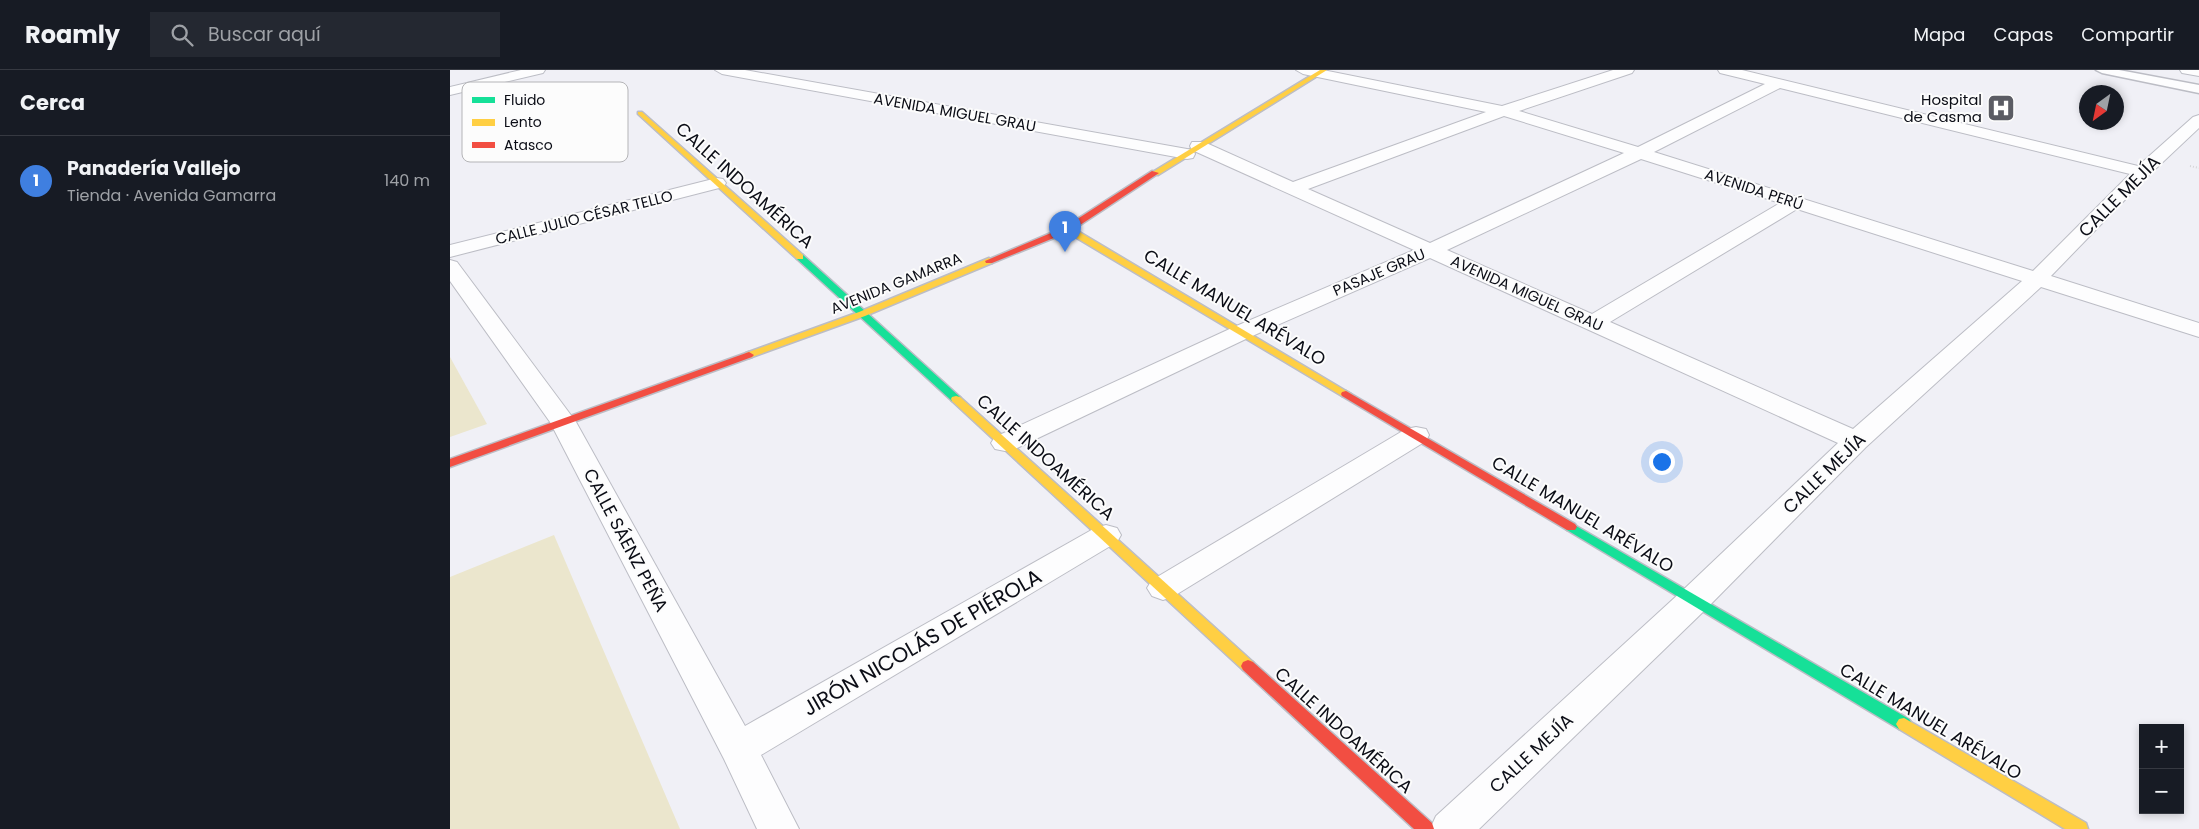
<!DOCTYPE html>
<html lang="es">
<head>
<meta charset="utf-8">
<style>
  :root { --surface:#171b24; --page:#242831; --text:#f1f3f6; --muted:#9ea1a6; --line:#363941; --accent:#d93025 }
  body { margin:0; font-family:Poppins,sans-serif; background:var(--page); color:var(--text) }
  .controls { position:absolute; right:15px; bottom:15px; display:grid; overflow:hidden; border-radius:0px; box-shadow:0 2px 8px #0003 }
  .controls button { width:45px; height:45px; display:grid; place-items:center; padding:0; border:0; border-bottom:1px solid var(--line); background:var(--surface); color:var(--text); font:25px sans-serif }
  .compass { position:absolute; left:1629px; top:15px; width:45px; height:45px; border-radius:50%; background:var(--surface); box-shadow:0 2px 8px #0003; rotate:213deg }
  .you { position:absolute; left:1211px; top:391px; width:18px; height:18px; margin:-12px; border:4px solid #fff; border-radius:50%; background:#1a73e8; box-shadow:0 0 0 8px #1a73e833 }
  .badge { display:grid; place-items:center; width:32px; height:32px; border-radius:50%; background:var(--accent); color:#fff; font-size:16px; font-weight:700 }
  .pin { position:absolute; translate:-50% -41px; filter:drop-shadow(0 1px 2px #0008) }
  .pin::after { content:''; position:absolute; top:26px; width:18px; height:15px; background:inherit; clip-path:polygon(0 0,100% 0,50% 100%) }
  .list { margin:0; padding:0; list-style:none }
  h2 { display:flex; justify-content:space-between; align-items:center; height:65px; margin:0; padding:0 20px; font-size:21px }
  h2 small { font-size:16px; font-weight:400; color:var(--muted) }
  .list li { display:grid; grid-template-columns:32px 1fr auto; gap:15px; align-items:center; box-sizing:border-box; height:90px; padding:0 20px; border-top:1px solid var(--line) }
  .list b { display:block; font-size:19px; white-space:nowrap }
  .list p { margin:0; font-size:16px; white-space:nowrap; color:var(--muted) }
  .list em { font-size:16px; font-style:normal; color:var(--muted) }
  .icon { flex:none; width:28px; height:28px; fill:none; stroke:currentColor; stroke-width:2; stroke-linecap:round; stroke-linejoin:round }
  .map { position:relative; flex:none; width:1749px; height:759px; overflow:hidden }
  header { display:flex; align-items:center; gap:30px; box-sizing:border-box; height:70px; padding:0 25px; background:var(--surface); border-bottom:1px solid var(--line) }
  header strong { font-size:24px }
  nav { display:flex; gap:28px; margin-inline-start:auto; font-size:18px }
  .search { width:350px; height:45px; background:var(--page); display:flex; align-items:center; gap:12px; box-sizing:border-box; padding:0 18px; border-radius:0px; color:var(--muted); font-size:19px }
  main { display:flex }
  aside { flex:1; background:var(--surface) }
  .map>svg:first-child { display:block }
</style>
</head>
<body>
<header>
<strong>Roamly</strong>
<div class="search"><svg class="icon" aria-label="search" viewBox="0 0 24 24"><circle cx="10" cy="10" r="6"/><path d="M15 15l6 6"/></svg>Buscar aquí</div>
<nav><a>Mapa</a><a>Capas</a><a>Compartir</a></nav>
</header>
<main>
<aside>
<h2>Cerca<small></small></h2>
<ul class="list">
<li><span class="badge" style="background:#3f7fe0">1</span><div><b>Panadería Vallejo</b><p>Tienda · Avenida Gamarra</p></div><em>140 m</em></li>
</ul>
</aside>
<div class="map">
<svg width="1749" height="759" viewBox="0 0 1749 759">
  <rect width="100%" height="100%" fill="#f0f0f6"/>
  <g fill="#ebe6cd">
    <polygon points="0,287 37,354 0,367"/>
    <polygon points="104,465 230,759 0,759 0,507"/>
  </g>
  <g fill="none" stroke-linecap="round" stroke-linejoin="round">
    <g stroke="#bcbdc5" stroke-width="3">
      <polygon id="lane" points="1646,0 1669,0 1749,15 1749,23 1652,3"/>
    </g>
    <g stroke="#bcbdc5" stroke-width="2">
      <g id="street">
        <polygon points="71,0 95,0 93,3 0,25 0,17"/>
        <polygon points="265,0 295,0 737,79 743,80 745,84 743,88 737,89 272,4"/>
        <path d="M846 0H873L1052 36 1163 0H1184L1182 3 1069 41 1188 77 1315 14 1270 3 1268 0H1292L1688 96 1743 47 1749 45V58L1698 106 1601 206 1749 253V267L1591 217 1416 377 1256 539 1029 759H980L986 746 1232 521 1388 373 980 188 800 267 565 379 555 381 545 379 541 373 545 367 784 257 964 180 742 80 740 76 742 72H754L843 112 1036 42 853 4ZM1330 18 1680 104 1583 201 1204 82ZM1054 46 1174 83 980 173 858 119ZM1191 89 1330 133 1142 244 997 180ZM1347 139 1572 211 1403 359 1160 252Z"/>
        <polygon points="1730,0 1749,0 1749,6 1732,3"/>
        <polygon points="267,108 273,109 276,113 273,117 0,187 0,175"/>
        <polygon points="0,190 7,192 126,352 295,656 645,458 656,455 667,458 671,465 667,472 311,685 349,759 307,759 274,689 100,352 0,211"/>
        <polygon points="966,357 976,359 979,365 976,371 724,526 713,530 702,526 697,518 702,510 956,359"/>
      </g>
    </g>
    <g stroke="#bcbdc5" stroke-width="3">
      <g id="fast">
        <polygon points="350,184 353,185 510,327 511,329 510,331 502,331 347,189 347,185"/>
        <polygon points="1121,453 1459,649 1462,654 1459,659 1454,660 1449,659 1117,460 1115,457 1117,454"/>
      </g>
    </g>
    <g stroke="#bcbdc5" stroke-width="3">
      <g id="slow">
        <polygon points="870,0 877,0 708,105 701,103"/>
        <polygon points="188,42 192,42 353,185 353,189 347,189 188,44"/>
        <polygon points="615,157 621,157 901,324 900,326 892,326 615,161"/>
        <polygon points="539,188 543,191 542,193 415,246 302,287 299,288 294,285 296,283 409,242"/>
        <polygon points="506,326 510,327 803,592 805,596 803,600 798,602 793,600 502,331 501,329 502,327"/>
        <polygon points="1454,648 1636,753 1638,759 1615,759 1449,659 1446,654 1449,649"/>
      </g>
    </g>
    <g stroke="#bcbdc5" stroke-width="3">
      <g id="jam">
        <polygon points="702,101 709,103 621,161 542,193 536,193 535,191 615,157"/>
        <polygon points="299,282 304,285 302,287 0,397 0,389"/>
        <polygon points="896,321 1125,454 1127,457 1125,460 1117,460 892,326 891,324 892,322"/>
        <polygon points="798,590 803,592 982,753 984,759 964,759 793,600 791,596 793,592"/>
      </g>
    </g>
    <polyline stroke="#d4d4d6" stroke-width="2" stroke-dasharray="1 2" stroke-linecap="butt" points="1740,96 1749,98"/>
    <use href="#lane" fill="#fdfdfe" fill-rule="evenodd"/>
    <use href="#street" fill="#fdfdfe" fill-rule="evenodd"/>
    <use href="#fast" fill="#16e098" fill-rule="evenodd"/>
    <use href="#slow" fill="#ffcf43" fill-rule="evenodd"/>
    <use href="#jam" fill="#f24e42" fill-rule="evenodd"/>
  </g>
  <defs>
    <g id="hospital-square" transform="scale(1.4375)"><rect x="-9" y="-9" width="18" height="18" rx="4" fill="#5b5c64" stroke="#fcfcfc"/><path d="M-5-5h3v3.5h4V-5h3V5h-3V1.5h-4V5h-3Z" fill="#fff"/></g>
  </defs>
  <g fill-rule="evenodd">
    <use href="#hospital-square" x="1551" y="38"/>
  </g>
  <g text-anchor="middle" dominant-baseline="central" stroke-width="4" stroke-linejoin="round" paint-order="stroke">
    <g font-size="15" fill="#0b0d16" stroke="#fcfcfc" text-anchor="end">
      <text x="1532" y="29">Hospital<tspan x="1532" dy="17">de Casma</tspan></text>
    </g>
    <g font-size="15" fill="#0b0d16" stroke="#fcfcfc">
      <text transform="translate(505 42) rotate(10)">AVENIDA MIGUEL GRAU</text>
      <text transform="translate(1304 119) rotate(18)">AVENIDA PERÚ</text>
      <text transform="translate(134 147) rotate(-14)">CALLE JULIO CÉSAR TELLO</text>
      <text transform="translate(929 202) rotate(-23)">PASAJE GRAU</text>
      <text transform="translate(446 213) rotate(-22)">AVENIDA GAMARRA</text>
      <text transform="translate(1077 223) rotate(24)">AVENIDA MIGUEL GRAU</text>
    </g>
    <g font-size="18" fill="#0b0d16" stroke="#fcfcfc">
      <text transform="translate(295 115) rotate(42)">CALLE INDOAMÉRICA</text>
      <text transform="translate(1669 126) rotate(-45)">CALLE MEJÍA</text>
      <text transform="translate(785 237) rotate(31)">CALLE MANUEL ARÉVALO</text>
      <text transform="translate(596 387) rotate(42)">CALLE INDOAMÉRICA</text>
      <text transform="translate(1374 403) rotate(-44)">CALLE MEJÍA</text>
      <text transform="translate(1133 444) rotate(31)">CALLE MANUEL ARÉVALO</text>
      <text transform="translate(176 470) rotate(62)">CALLE SÁENZ PEÑA</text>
      <text transform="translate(1481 651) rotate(31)">CALLE MANUEL ARÉVALO</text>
      <text transform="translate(894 660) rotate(42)">CALLE INDOAMÉRICA</text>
      <text transform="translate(1081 683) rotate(-43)">CALLE MEJÍA</text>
    </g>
    <g font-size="21" fill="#0b0d16" stroke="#fcfcfc">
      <text transform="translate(472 572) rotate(-30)">JIRÓN NICOLÁS DE PIÉROLA</text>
    </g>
  </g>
  <rect x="12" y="12" width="166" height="80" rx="8" fill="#fcfcfc" stroke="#b4b4b7" stroke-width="1"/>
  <rect x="22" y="27" width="23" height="6" fill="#16e098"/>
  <rect x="22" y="49" width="23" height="7" fill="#ffcf43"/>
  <rect x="22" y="72" width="23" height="6" fill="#f24e42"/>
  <g font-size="14" fill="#0b0d16">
    <text x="54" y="35">Fluido</text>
    <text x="54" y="57">Lento</text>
    <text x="54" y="80">Atasco</text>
  </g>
</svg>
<div class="controls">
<button>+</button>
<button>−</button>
</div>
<svg class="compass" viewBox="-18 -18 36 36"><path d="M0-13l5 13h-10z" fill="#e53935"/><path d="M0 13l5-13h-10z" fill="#9ea1a6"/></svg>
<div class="you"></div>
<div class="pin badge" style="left:615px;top:182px;background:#3f7fe0">1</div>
</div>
</main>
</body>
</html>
